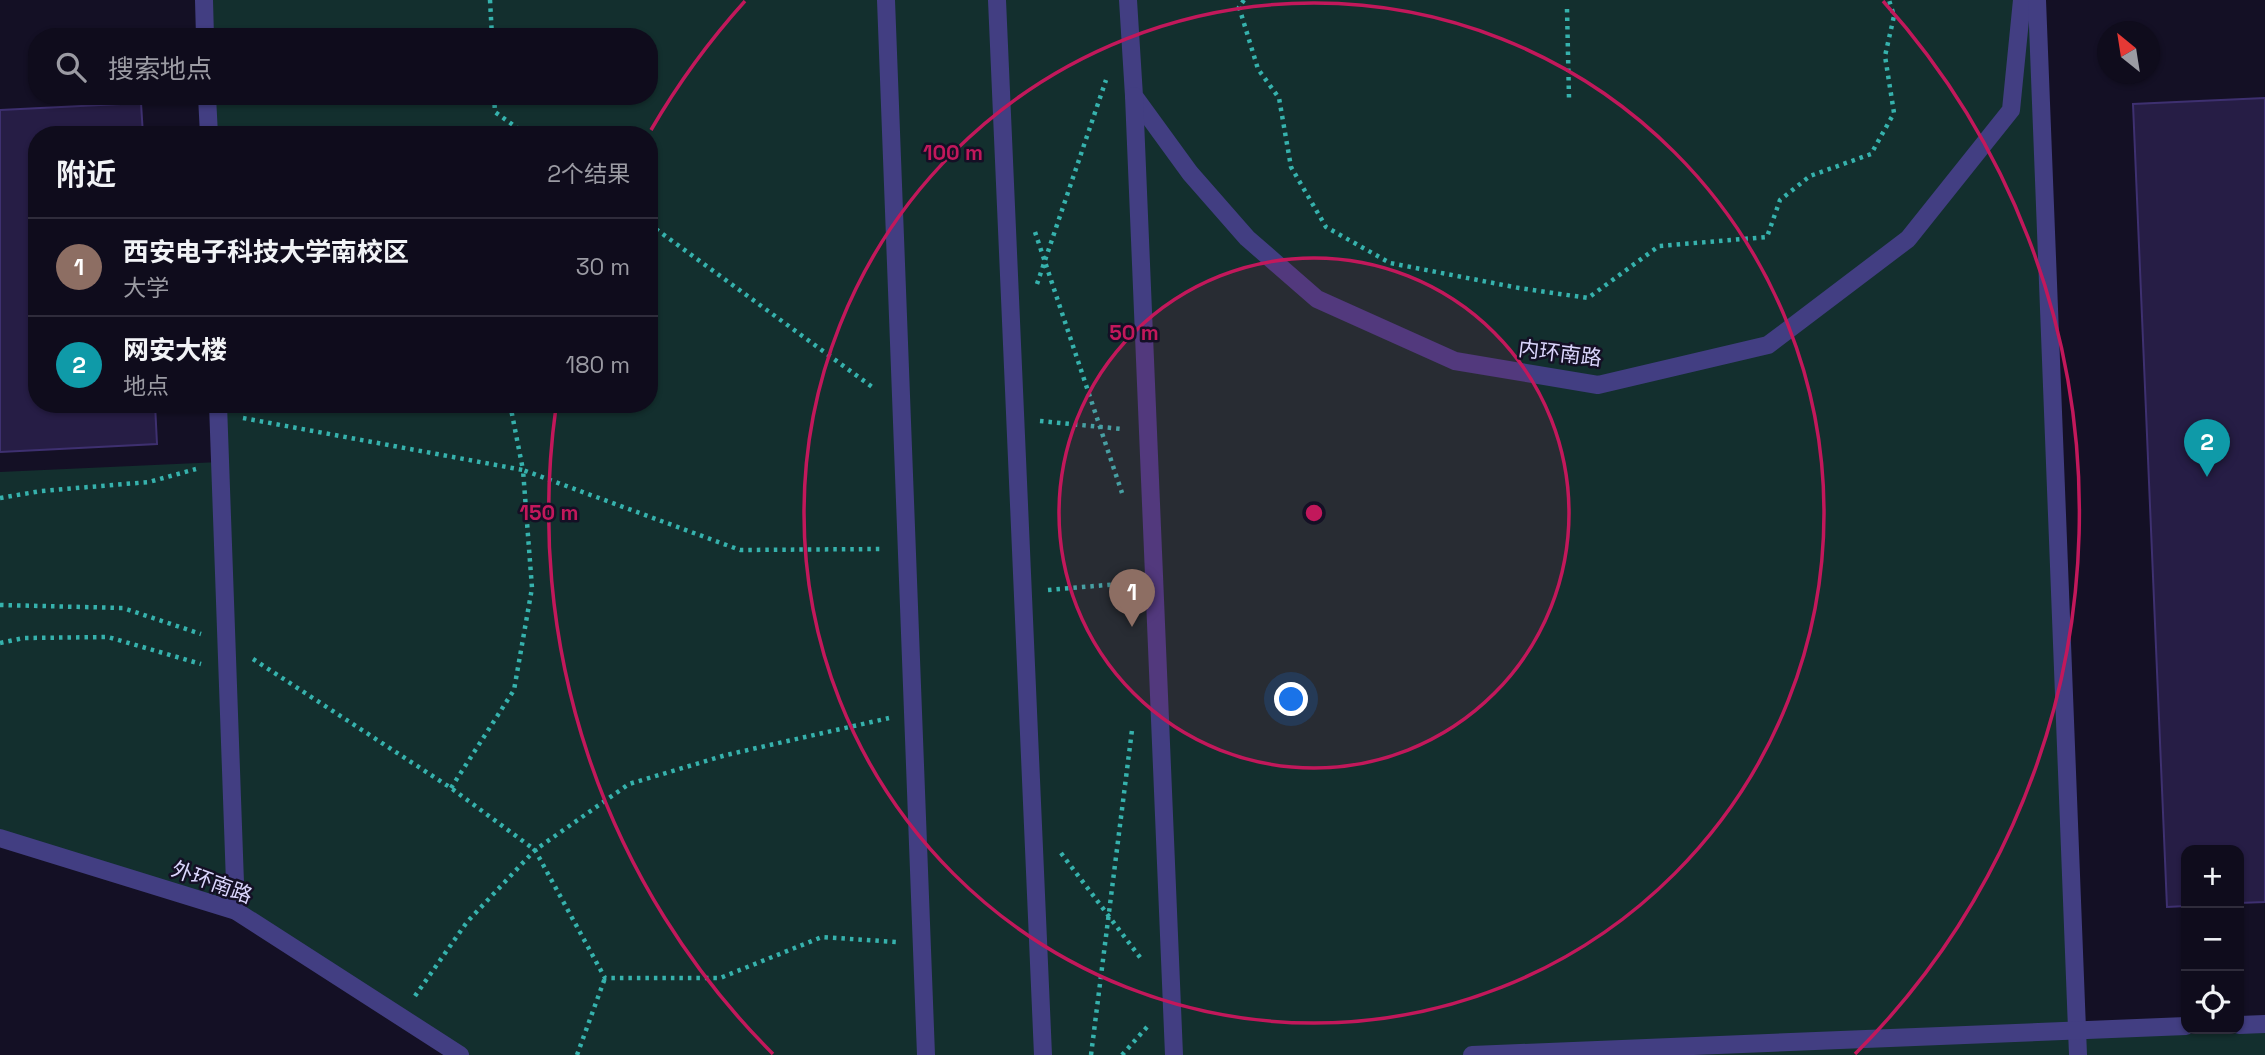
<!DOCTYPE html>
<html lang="zh">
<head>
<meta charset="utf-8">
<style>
  :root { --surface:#0f0c1c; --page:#181525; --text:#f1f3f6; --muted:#9b9ba3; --line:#2f2c3b; --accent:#0cd7f3 }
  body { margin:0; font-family:"Space Grotesk","Noto Sans SC",sans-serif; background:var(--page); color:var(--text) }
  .controls { position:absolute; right:21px; bottom:21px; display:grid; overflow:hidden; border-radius:14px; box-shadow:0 2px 5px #0004 }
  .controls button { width:63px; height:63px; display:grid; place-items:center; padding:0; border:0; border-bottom:2px solid var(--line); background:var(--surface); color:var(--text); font:35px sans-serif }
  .compass { position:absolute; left:2097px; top:21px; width:63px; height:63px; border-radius:50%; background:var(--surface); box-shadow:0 2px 5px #0004; rotate:330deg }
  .you { position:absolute; left:1292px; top:700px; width:24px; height:24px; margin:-18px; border:5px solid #fff; border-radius:50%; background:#1a73e8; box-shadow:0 0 0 10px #1a73e833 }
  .badge { display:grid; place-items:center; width:46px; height:46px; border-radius:50%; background:var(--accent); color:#fff; font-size:23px; font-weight:700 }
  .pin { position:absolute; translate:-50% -58px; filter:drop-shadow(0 2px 4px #0008) }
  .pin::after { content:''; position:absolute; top:37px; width:24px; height:21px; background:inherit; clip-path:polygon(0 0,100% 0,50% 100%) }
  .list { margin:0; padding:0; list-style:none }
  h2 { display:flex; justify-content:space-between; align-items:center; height:91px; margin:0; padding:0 28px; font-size:30px }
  h2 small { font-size:23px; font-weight:400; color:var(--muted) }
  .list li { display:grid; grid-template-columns:46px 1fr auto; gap:21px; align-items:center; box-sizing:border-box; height:98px; padding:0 28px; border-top:2px solid var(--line) }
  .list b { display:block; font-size:26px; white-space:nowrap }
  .list p { margin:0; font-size:23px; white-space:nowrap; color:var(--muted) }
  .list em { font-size:23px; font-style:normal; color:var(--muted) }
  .icon { flex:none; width:38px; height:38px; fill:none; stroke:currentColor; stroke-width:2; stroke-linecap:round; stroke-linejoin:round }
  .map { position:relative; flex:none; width:2265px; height:1055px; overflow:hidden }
  .search { position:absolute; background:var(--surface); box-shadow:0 2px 5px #0004; left:28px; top:28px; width:630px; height:77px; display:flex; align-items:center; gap:18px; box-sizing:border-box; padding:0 24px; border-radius:28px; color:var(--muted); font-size:26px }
  .panel { position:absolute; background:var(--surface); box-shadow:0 2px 5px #0004; left:28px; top:126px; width:630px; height:287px; border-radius:28px }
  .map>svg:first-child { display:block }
</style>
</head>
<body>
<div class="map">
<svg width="2265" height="1055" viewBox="0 0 2265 1055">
  <rect width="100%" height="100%" fill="#141025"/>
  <polygon fill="#132f2e" points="204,0 2037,0 2077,1029 2239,1029 2265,1024 2265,1055 460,1055 236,911 0,838 0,472 220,462 218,404 649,404 649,135 209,135 207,96 649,96 649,37 205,37"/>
  <g fill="#261d45" stroke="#3e3070" stroke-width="2">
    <polygon points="2265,98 2265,902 2239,903 2239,850 2186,850 2186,906 2167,907 2133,104"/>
    <polygon points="141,103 143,135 37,135 37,404 155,404 157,444 0,452 0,110"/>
  </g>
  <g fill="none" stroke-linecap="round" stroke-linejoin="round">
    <g stroke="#36b2ad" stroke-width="4.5" stroke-dasharray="3.5 5" stroke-linecap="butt">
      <polyline points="490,0 492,37"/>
      <polyline points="1244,0 1239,7 1258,69 1279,98 1291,167 1326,227 1390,263 1519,288 1588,298 1659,246 1767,237 1780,200 1810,176 1871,154 1894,113 1885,56 1894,16 1889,0"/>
      <polyline points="1567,9 1569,98"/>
      <polyline points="494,96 495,112 527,135"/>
      <polyline points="649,224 875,389"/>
      <polyline points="1035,232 1122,493"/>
      <polyline points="1037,284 1106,80"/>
      <polyline points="243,418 523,470 510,404"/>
      <polyline points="1040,421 1122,429"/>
      <polyline points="0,498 41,491 149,482 196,469"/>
      <polyline points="1048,590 1130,583"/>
      <polyline points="0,605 123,608 201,634"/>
      <polyline points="0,643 24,638 108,637 201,664"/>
      <polyline points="253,659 451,788 535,850 605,978 720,978 822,937 896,942"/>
      <polyline points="451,788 514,690 532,588 523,470 740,550 881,549"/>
      <polyline points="1061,853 1142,960"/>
      <polyline points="415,996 467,922 535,850 629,784 726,755 889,718"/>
      <polyline points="577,1055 605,978"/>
      <polyline points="1091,1055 1132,730"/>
      <polyline points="1122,1055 1147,1027"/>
    </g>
    <g stroke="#423e82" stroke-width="18">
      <polyline points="204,0 205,37"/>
      <polyline points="886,0 926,1055"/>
      <polyline points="997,0 1043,1055"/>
      <polyline points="1128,0 1134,96 1190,173 1247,238 1317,299 1455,361 1598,385 1768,345 1908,239 2011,110 2022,0"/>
      <polyline points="2037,0 2078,1055"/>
      <polyline points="207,96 209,135"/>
      <polyline points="1134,96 1174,1055"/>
      <polyline points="218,404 236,911"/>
      <polyline points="0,838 236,911 460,1055"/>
      <polyline points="2239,1025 2265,1024"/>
      <polyline points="1472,1055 2186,1026"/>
    </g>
  </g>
  <circle cx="1314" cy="513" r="255" fill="#c2185b" fill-opacity=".12"/>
  <g fill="none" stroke="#c2185b" stroke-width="3.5">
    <circle cx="1314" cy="513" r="255"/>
    <circle cx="1314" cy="513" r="510"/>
    <path d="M773 1054A765 765 0 0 1 556 407M651 130A765 765 0 0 1 745 1M1883 1A765 765 0 0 1 1855 1054"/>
  </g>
  <g text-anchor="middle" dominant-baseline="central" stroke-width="5" stroke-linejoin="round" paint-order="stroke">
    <g font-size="21" fill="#dbd6fd" stroke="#141025">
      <text transform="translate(1560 353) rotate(7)">内环南路</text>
      <text transform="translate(212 882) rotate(20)">外环南路</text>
    </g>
  </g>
  <circle cx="1314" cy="513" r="10" fill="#c2185b" stroke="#141025" stroke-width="3.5"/>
  <g font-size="21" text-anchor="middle" font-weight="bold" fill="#c2185b" stroke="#141025" stroke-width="5" stroke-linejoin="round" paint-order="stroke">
    <text x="953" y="160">100 m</text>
    <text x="1134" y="340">50 m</text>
    <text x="549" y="520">150 m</text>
  </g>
</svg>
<div class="controls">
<button>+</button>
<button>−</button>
<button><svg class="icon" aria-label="locate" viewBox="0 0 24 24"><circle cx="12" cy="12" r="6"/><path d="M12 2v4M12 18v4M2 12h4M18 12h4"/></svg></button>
</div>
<svg class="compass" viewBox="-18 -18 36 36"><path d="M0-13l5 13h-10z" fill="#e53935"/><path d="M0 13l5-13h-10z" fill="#9b9ba3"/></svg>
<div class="you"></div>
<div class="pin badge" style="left:1132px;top:627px;background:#8d6e63">1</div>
<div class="pin badge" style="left:2207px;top:477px;background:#0f9aa8">2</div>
<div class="search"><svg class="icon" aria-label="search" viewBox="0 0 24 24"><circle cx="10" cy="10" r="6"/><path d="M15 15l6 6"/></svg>搜索地点</div>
<section class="panel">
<h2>附近<small>2个结果</small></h2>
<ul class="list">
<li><span class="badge" style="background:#8d6e63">1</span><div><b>西安电子科技大学南校区</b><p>大学</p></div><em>30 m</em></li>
<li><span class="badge" style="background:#0f9aa8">2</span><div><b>网安大楼</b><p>地点</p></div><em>180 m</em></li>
</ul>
</section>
</div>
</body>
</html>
